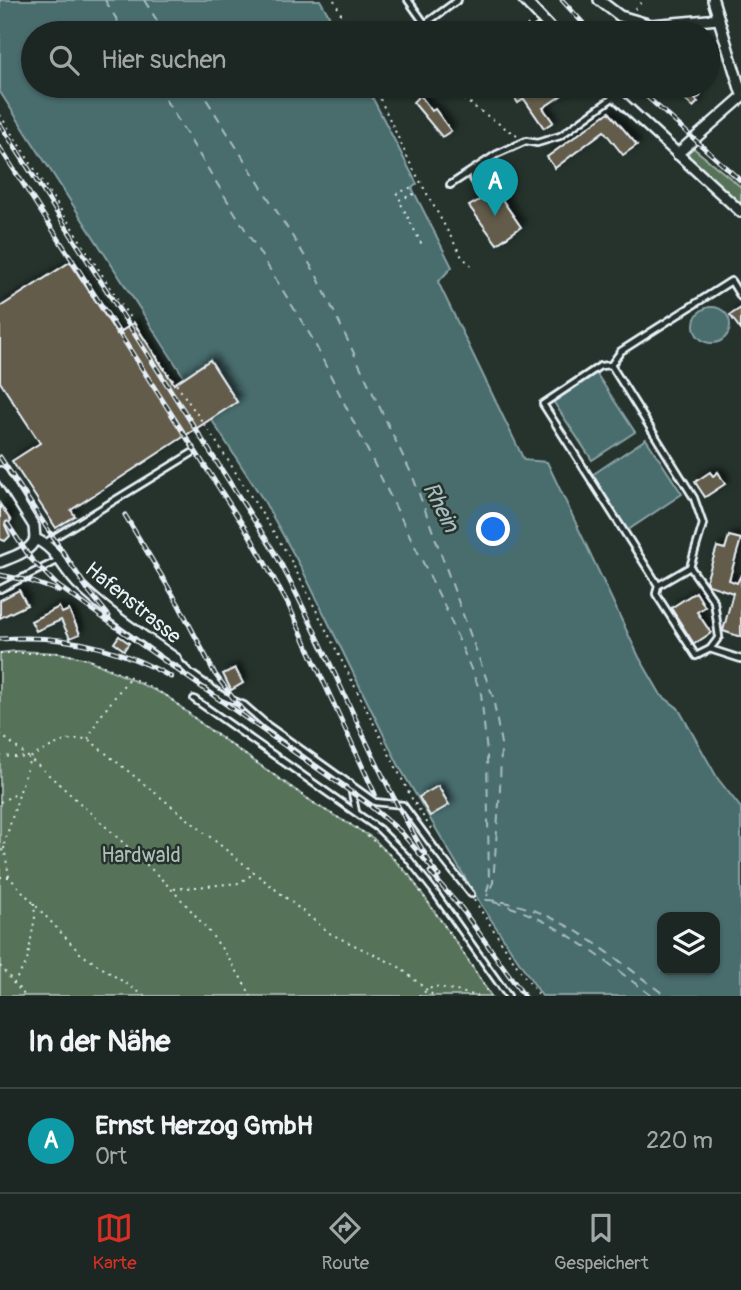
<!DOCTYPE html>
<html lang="de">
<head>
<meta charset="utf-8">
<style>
  :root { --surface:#1c2622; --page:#252e2a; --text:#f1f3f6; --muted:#a0a5a5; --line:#3a4340; --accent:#d93025 }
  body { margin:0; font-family:Pangolin,sans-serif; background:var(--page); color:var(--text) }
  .controls { position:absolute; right:21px; bottom:21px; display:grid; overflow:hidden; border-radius:14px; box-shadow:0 2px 5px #0004 }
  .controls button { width:63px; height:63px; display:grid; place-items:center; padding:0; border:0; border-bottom:2px solid var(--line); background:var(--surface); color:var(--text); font:35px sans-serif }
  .you { position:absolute; left:494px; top:530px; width:24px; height:24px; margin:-18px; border:5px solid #fff; border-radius:50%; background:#1a73e8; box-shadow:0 0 0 10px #1a73e833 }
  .badge { display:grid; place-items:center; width:46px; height:46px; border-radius:50%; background:var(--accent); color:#fff; font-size:23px; font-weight:700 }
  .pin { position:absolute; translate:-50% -58px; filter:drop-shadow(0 2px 4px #0008) }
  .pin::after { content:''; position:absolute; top:37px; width:24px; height:21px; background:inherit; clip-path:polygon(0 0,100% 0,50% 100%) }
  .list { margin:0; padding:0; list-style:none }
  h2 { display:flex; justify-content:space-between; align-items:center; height:91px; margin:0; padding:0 28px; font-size:30px }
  h2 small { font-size:23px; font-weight:400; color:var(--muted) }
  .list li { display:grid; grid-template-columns:46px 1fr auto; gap:21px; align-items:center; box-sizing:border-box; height:105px; padding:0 28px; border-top:2px solid var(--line) }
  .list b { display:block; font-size:26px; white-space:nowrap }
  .list p { margin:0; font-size:23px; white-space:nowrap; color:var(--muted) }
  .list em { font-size:23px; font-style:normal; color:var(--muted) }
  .icon { flex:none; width:38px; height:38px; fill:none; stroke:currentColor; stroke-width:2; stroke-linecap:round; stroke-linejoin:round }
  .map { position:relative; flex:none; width:741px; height:996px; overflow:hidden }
  .search { position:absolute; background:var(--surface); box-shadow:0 2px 5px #0004; left:21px; right:21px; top:21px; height:77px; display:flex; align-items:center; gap:18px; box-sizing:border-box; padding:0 24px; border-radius:38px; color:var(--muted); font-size:26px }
  .sheet { height:196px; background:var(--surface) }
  nav { display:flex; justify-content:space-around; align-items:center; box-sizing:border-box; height:98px; border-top:2px solid var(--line); background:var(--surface); font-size:19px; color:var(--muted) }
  nav a { display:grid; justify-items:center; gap:4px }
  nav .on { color:var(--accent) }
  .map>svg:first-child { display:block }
</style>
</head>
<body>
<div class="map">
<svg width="741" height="996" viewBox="0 0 741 996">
  <defs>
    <filter id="shadow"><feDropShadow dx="4.5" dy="-4.5" stdDeviation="3.5" flood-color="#0009"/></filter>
  </defs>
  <rect width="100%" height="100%" fill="#26332d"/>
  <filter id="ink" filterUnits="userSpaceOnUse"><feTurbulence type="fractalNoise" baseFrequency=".0143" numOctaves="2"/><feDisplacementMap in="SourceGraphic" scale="14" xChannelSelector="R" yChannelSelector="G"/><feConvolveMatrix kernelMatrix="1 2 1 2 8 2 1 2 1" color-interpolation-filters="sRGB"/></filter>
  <g filter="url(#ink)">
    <g fill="#567258" stroke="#9fb2a8" stroke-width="2">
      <polygon points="691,146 741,187 741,205 690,161 688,151"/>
      <polygon points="16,651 60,653 87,659 167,696 203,725 318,806 373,838 409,875 460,948 491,996 0,996 0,653"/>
    </g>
    <g fill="#486c6d" stroke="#88a1a5" stroke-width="2" fill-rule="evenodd">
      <path d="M0 0H320L339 33H33V86H370V93L417 184 412 188 452 267 438 282 524 460 547 462 639 657 661 695 678 708 718 779 741 808V996H542L480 903 400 768 302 569 264 501 0 92ZM662 917H715V970H662Z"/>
      <circle cx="712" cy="325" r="18"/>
      <polygon points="596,373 635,432 592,460 553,401"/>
      <polygon points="646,439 682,494 628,530 592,475"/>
    </g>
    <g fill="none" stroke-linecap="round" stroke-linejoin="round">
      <g stroke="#a8bcc0" stroke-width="2" stroke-dasharray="9 7" stroke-linecap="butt">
        <polyline points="105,0 125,33"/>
        <polyline points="144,0 165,33"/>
        <polyline points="157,86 312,338 445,607 481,693 487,754 489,883 485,900"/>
        <polyline points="198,86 316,274 413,477 493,697 501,744 500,790 493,883 487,896"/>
        <path d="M486 900C556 904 611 956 666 996"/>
        <path d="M493 902C553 916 603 960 652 996"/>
      </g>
    </g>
    <g fill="#645c4c" stroke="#e8f1f8" stroke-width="2" filter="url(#shadow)">
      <polygon points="537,24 546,33 523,33"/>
      <polygon points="507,86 560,86 565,93 543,108 553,122 544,128 524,99 518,103"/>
      <polygon points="670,86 681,86 698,102 693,107 682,97 684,94 681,97"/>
      <polygon points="420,95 432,111 435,109 451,131 442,137 413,102"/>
      <polygon points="609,112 637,145 623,155 604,131 555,168 547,157"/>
      <polygon points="494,188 521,227 497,244 469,206 485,197"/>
      <polygon points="70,262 117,334 134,323 174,384 210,360 237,402 71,510 75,516 56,528 12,461 40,443 0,382 0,307"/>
      <polygon points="741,308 741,330 730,315"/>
      <polygon points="710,472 713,476 718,472 725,484 705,497 695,482"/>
      <polygon points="0,504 11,521 5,525 10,536 5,541 0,539"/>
      <polygon points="729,536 741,539 729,580 737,583 741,575 741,637 723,631 733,593 709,585 706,581 717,547 725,549"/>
      <polygon points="19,590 27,605 0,618 0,600"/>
      <polygon points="696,592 705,607 697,612 711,633 694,644 671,608"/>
      <polygon points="59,607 62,613 69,610 80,634 70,638 61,620 36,631 31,621"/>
      <polygon points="119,636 129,643 124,650 114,643"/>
      <polygon points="235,668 243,683 231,690 223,674"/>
      <polygon points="438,786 449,805 430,816 419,797"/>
    </g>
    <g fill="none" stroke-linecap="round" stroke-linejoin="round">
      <g stroke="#e8f1f8" stroke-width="10">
        <g id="service">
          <polyline points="408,0 425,24 458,0"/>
          <polyline points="634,21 633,31 635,33"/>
          <polyline points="689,86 697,94"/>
          <polyline points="473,172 472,177 482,193"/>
          <polyline points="450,185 497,154 526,141 537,143 560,136 614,97"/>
          <polyline points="611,365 694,498 703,524 690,567 659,585"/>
          <polyline points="45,543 192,453"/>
          <polyline points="690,567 714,601 719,637 710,649 696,656 656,594 658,585 543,404 600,366 611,365 621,351 731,281 741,297"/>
          <polyline points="0,589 59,560"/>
          <polyline points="710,649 741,659"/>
          <polyline points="177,660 189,672 223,696 244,705 267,725 375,802 403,805 439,854 471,894"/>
          <polyline points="194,699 379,829 407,857 433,890 508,996"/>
          <polyline points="350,783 356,812"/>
        </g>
      </g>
      <g stroke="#e8f1f8" stroke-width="14">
        <g id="minor">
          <polyline points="524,0 555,33"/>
          <polyline points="599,0 620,16 651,25 719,19"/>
          <polyline points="713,0 741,92"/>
          <polyline points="604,86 741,212"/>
          <polyline points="677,154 741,98"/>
          <polyline points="0,472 34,526 35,539"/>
          <path d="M35 539C56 547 64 571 80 586 109 614 144 636 176 659"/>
          <path d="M0 562C13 557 30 552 35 539"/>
        </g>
      </g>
      <g stroke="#e8f1f8" stroke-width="2" stroke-dasharray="2 5" stroke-linecap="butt">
        <polyline points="334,0 343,18 371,33"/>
        <polyline points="635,9 644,0"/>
        <polyline points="515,33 532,22"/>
        <polyline points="376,86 376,90 410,163 462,257 471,265"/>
        <polyline points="447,86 470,104 517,136"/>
        <polyline points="470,104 481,94 485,86"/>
        <polyline points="0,115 126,312 215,440 287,553 411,797 433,832"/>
        <polyline points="396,194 412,187"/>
        <polyline points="414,194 399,200 423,247"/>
        <polyline points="0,653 60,653 87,659 130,677 167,696 203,725 318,806 360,830 387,852 409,875 460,948 491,996"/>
        <path d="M0 734C37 763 71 795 105 826 162 878 215 927 251 996"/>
        <polyline points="88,739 97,721 129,678"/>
        <polyline points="0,756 29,758"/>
        <polyline points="0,802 18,793"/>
        <polyline points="4,847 9,876"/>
        <path d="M0 858 30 758C50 747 65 737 88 739L331 934 398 966 434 996"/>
        <polyline points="0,877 9,877 81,954 145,996"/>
        <polyline points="174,889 239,883 253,874"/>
        <polyline points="474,900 521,972 540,996"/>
        <polyline points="0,966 25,996"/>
        <polyline points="13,984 27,962 35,917 34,903"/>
        <polyline points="418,996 434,986 478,996"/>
      </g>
      <use href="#service" stroke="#26332d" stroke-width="4.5"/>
      <use href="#minor" stroke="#26332d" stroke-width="9"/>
      <g stroke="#e8f1f8" stroke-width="5">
        <g id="rail">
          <polyline points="562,0 592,33"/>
          <polyline points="635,86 741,181"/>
          <path d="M0 124 275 553C331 654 370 765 431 864"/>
          <polyline points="0,148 250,536 288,604 375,794"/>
          <polyline points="0,457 88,590 109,616"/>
          <polyline points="125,515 179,605 215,674 242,710"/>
          <polyline points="7,523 31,559 58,586 368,804 401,832 439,876"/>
          <polyline points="0,575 30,581 59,591"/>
          <path d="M0 639C60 634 119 647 171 677"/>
          <polyline points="430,872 464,912"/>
          <polyline points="459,905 524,996"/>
        </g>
      </g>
      <use href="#rail" stroke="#26332d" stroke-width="2.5" stroke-dasharray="8" stroke-linecap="butt"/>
    </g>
  </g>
  <g text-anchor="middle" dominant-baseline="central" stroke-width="5" stroke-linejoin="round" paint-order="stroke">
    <g font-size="21" fill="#e8f1f8" stroke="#26332d">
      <text transform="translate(133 603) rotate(39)">Hafenstrasse</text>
    </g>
    <g font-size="21" fill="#aebeb8" stroke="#26332d">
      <text x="141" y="855">Hardwald</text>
    </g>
    <g font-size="23" font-style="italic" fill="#a8bcc0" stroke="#26332d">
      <text transform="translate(441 507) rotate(63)">Rhein</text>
    </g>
  </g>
</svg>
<div class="controls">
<button><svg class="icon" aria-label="layers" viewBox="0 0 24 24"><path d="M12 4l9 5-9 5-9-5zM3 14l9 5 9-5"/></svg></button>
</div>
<div class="you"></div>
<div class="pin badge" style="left:495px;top:216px;background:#0f9aa8">A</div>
<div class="search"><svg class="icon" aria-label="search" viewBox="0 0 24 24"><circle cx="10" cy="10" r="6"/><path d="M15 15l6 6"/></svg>Hier suchen</div>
</div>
<section class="sheet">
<h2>In der Nähe<small></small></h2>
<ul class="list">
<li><span class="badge" style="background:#0f9aa8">A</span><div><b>Ernst Herzog GmbH</b><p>Ort</p></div><em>220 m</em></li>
</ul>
</section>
<nav>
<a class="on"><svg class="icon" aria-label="map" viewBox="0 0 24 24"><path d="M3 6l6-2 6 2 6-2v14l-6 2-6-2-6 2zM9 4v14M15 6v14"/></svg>Karte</a>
<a><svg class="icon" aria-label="directions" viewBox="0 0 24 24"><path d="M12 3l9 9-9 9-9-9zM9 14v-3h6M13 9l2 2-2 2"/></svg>Route</a>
<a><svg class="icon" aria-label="saved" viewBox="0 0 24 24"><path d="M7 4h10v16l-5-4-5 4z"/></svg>Gespeichert</a>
</nav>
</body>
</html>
